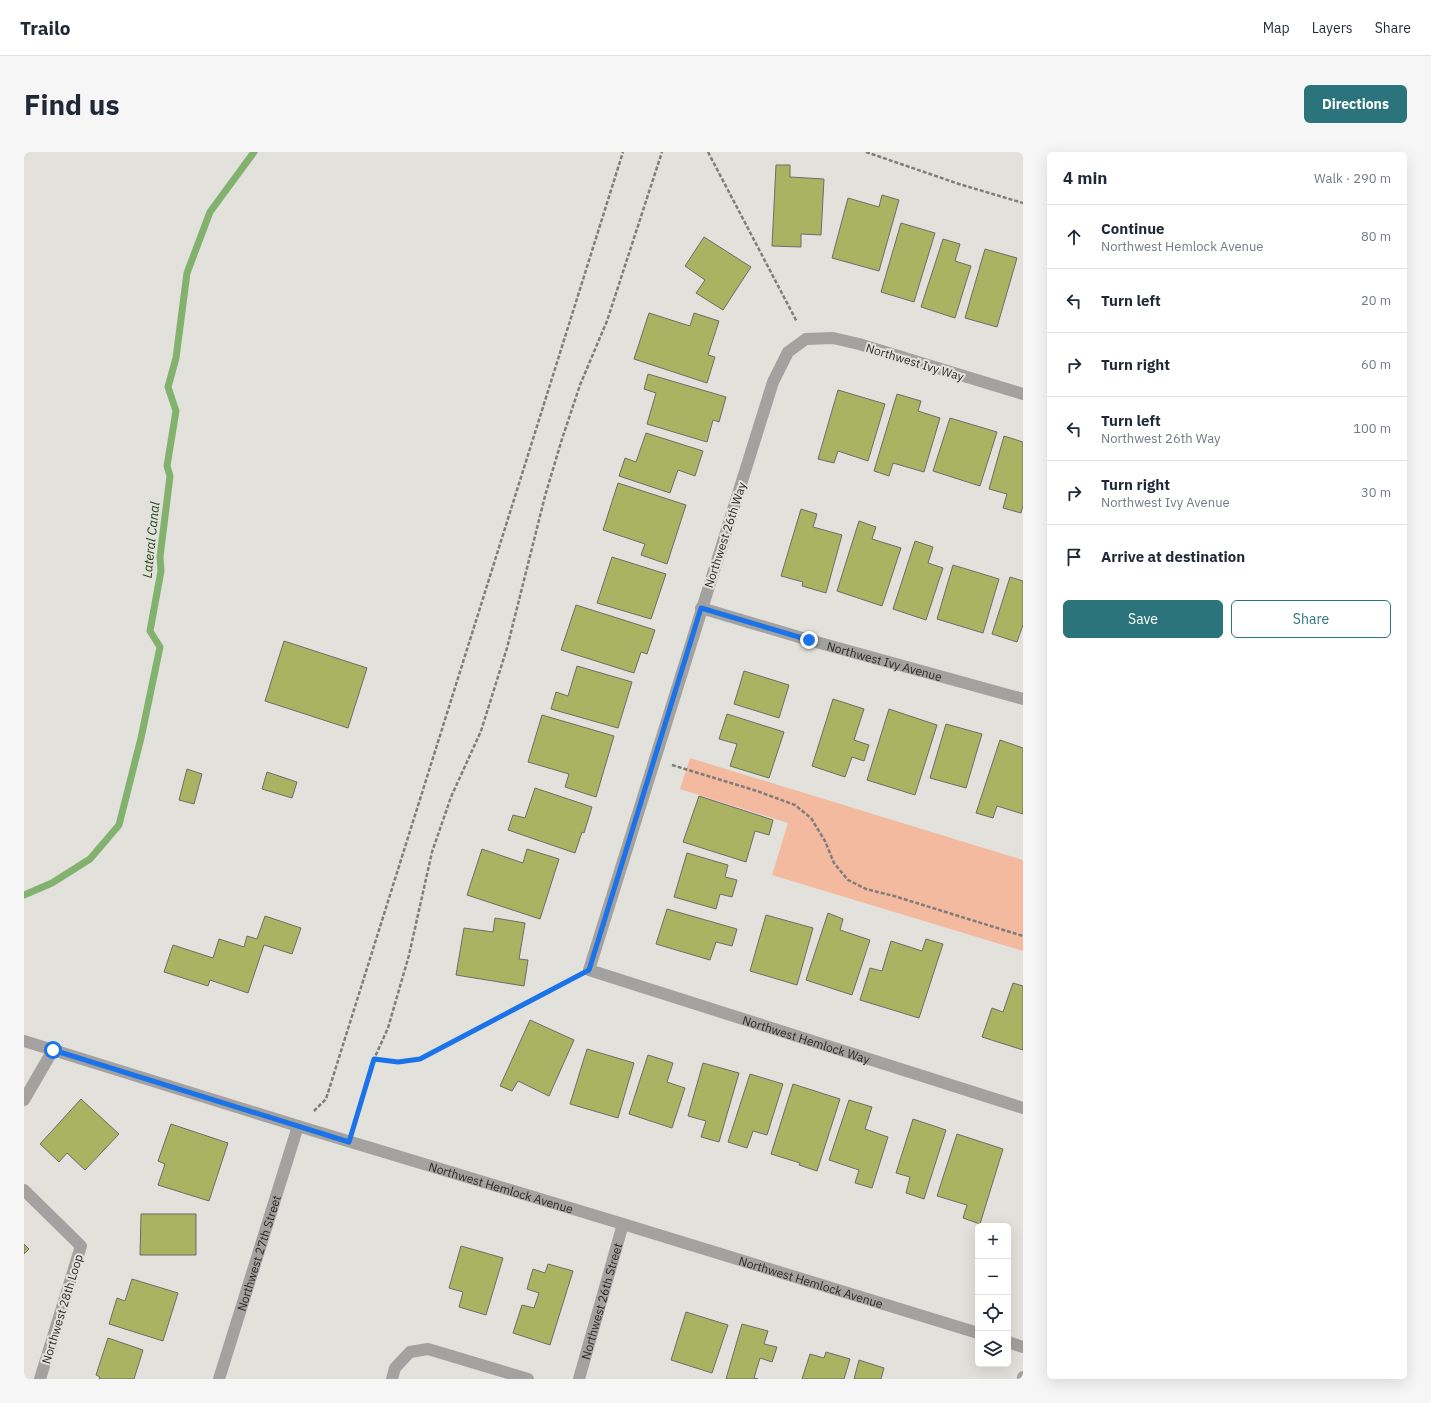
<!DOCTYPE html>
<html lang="en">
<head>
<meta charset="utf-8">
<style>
  :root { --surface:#fff; --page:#f6f6f7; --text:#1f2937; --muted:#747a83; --line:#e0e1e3; --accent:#2b747c }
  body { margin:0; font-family:"IBM Plex Sans",sans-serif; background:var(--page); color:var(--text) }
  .controls { position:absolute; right:12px; bottom:12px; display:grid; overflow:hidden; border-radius:6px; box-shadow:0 4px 16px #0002 }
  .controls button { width:36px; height:36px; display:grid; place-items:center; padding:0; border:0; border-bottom:1px solid var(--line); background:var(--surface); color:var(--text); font:20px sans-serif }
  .stop { position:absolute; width:12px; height:12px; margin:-9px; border:3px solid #1a73e8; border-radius:50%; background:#fff }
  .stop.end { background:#1a73e8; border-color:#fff; box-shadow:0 1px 4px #0008 }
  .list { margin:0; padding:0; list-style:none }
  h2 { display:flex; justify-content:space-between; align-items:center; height:52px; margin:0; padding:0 16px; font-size:17px }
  h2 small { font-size:13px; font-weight:400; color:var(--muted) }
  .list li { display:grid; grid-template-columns:26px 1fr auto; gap:12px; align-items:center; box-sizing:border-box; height:64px; padding:0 16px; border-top:1px solid var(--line) }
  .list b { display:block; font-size:15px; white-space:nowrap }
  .list p { margin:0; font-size:13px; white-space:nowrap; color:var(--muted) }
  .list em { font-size:13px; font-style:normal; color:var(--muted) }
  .actions { display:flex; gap:8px; padding:12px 16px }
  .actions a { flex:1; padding:9px 0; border:1px solid var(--accent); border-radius:6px; text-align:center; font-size:14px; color:var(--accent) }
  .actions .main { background:var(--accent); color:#fff }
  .icon { flex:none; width:22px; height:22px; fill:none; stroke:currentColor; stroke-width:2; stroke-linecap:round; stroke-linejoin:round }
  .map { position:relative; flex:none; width:999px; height:1227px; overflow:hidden; border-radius:6px }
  header { display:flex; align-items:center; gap:24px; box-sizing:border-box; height:56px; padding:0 20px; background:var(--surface); border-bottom:1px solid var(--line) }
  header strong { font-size:19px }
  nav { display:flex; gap:22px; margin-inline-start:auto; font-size:14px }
  .intro { display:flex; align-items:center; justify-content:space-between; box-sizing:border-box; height:96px; padding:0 24px }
  h1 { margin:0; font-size:28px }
  .button { padding:10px 18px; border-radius:6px; background:var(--accent); color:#fff; font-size:14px; font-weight:700 }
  main { display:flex; gap:24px; padding:0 24px }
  aside { flex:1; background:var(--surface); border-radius:6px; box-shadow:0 4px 16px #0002 }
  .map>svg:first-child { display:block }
</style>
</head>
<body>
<header>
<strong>Trailo</strong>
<nav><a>Map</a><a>Layers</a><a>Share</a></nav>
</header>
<div class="intro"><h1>Find us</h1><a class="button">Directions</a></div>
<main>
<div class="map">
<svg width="999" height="1227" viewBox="0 0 999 1227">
  <rect width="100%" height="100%" fill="#e2e1dc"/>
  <polygon fill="#f3ba9f" points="666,606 999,708 999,799 748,723 764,671 656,637"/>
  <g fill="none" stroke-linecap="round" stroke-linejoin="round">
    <polyline stroke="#83b26f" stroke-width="7" points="0,743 28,731 66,707 95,673 117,586 136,495 126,479 137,419 136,405 146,324 143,314 152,259 144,235 152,206 163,121 186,60 230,0"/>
  </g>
  <g fill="#aab361" stroke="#6d6d69">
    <polygon points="752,13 766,13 766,25 800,27 797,83 777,82 777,95 748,94"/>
    <polygon points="858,43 875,48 855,119 808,106 824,46 855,55"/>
    <polygon points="877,71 911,81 890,150 857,140"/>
    <polygon points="680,85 727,115 699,158 672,141 681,128 661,114"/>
    <polygon points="919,87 936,92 931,109 947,114 931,166 897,155"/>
    <polygon points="961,97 993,106 973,175 941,166"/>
    <polygon points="625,161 666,174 670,161 695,169 684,203 691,205 683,231 610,207"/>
    <polygon points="624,222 702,245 695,270 689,268 683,290 623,272 632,241 620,237"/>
    <polygon points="814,238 861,252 844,309 814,299 810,311 794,307"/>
    <polygon points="873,242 897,249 894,259 916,266 900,320 869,311 865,324 850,319"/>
    <polygon points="926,266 973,280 956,334 909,319"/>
    <polygon points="622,281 679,299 671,324 654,318 646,341 595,324 601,306 612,310"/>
    <polygon points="980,284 999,290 999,353 997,361 979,356 983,342 965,337"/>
    <polygon points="594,331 662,353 643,412 617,403 621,392 579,378"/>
    <polygon points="777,357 793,362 789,375 818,383 802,441 778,434 779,430 757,424"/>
    <polygon points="835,369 852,375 848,387 877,396 858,454 813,439"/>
    <polygon points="891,389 909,395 904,411 919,416 902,468 869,457"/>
    <polygon points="588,405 642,422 627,467 573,451"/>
    <polygon points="929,413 975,427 959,481 913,467"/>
    <polygon points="986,425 999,429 999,473 993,490 968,482"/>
    <polygon points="552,453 631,478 623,502 617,500 610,521 537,498"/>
    <polygon points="260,489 343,516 324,576 241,549"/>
    <polygon points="553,514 608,530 594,576 527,557 532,540 544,544"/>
    <polygon points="720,519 765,533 755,566 710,552"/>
    <polygon points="809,547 840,557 830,588 845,593 840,609 828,605 821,625 788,614"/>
    <polygon points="865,557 913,573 891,643 843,628"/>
    <polygon points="703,562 760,580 745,626 706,614 713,592 695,587"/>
    <polygon points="518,563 590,584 572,645 541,635 545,622 504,610"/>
    <polygon points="922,572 958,582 942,636 906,626"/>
    <polygon points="976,588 999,596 999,662 973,654 969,666 952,661"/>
    <polygon points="163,617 178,622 170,652 155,648"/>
    <polygon points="243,620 273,630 268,646 238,637"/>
    <polygon points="511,636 568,655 560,681 558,680 551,701 484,678 489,663 501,666"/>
    <polygon points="675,644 749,668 745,683 731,679 722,710 659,690"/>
    <polygon points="458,697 499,711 503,697 535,707 516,767 443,743"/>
    <polygon points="663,701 704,713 701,725 713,728 708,745 696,742 692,757 650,745"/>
    <polygon points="643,757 713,777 708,794 692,790 686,808 632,792"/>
    <polygon points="804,761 819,767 816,778 846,788 828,843 782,828"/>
    <polygon points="742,763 789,776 773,833 726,819"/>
    <polygon points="241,764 277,776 268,802 240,793 224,841 186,828 184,834 140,820 149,793 189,806 195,787 220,795 223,784 233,787"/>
    <polygon points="471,766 501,771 495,807 504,808 500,834 432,823 440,776 469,780"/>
    <polygon points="902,787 919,792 895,866 836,848 846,816 858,819 867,789 898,799"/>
    <polygon points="989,831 999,834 999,898 958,885 968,856 979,860"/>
    <polygon points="506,868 550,888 525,944 494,929 488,939 476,934"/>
    <polygon points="563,897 610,911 594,966 546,952"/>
    <polygon points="624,903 649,911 643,930 661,936 648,976 605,962"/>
    <polygon points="679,911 715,921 695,990 677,985 682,969 664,964"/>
    <polygon points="726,922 759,932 743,983 729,979 723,996 704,990"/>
    <polygon points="769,932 816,947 793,1019 775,1013 776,1011 747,1002"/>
    <polygon points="57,947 95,982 61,1018 43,1001 35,1010 16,992"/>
    <polygon points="825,948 848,955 841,977 864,985 848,1036 831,1031 835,1018 805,1008"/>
    <polygon points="889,967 922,978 900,1047 882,1041 886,1025 872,1021"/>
    <polygon points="147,972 204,991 185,1049 134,1033 141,1012 134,1009"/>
    <polygon points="933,982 979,997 956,1072 939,1066 943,1053 913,1044"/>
    <polygon points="117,1062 172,1062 172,1103 116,1103"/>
    <polygon points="0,1092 5,1097 0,1102"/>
    <polygon points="437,1094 479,1106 462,1163 435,1155 439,1140 425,1136"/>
    <polygon points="524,1112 549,1119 526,1193 489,1181 498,1153 510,1156 515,1141 503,1137 509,1117 521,1121"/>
    <polygon points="108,1127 154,1141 139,1189 85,1172 93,1146 101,1149"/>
    <polygon points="662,1160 704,1173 688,1221 647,1208"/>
    <polygon points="718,1172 744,1179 740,1192 753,1195 748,1210 736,1206 730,1226 734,1227 702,1227"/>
    <polygon points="84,1186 119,1198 110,1227 75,1227 76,1225 72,1223"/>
    <polygon points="802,1200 826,1207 820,1227 778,1227 786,1202 800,1206"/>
    <polygon points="835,1208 860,1216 857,1227 830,1227"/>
  </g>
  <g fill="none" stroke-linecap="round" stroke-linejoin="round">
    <g stroke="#7f7e7b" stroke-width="2.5" stroke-dasharray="4 2" stroke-linecap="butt">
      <polyline points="684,0 773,170"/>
      <polyline points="842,0 935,32 999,51"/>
      <polyline points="648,613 733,639 771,653 787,666 801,689 810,711 824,728 842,737 870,744 999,784"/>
      <polyline points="350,907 374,910 396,907 549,827"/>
      <polyline points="290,959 302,947 599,0"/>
      <polyline points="330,972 350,907 364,876 385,803 408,700 427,645 457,579 483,496 521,344 538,287 556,233 583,169 638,0"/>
    </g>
    <g stroke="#a3a2a0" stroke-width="12">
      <path id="s1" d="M999 242 835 192 809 186 782 187 764 200 749 230 565 818 999 956"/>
      <path id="s2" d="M677 456 785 488 999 547"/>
      <path id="s3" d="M0 889 274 974 599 1072 954 1181"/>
      <polyline points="0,948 29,898"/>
      <polyline points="0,1038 57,1094 16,1227"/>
      <polyline points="984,1190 999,1195"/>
      <path id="s4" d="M195 1227 274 974"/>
      <polyline points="368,1227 371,1216 386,1200 404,1197 504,1227"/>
      <path id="s5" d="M555 1227 599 1072"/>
      <polyline points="999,1227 999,1225"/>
    </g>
  </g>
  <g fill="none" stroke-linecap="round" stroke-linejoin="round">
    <polyline stroke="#1a73e8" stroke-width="5" points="29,898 325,990 350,907 374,910 396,907 565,818 677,456 785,488"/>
  </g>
  <g text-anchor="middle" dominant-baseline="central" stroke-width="4" stroke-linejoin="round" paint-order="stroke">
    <g font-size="12" fill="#2b2a29" stroke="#e2e1dc">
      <text transform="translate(891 210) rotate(17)">Northwest Ivy Way</text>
      <text transform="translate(701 383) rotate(-72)">Northwest 26th Way</text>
      <text stroke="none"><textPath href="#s2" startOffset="191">Northwest Ivy Avenue</textPath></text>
      <text stroke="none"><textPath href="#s1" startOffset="1125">Northwest Hemlock Way</textPath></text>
      <text stroke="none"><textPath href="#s3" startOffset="499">Northwest Hemlock Avenue</textPath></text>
      <text stroke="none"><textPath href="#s4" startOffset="132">Northwest 27th Street</textPath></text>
      <text stroke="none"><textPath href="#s3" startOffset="823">Northwest Hemlock Avenue</textPath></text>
      <text stroke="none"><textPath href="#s5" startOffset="81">Northwest 26th Street</textPath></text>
      <text transform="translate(38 1157) rotate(-73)">Northwest 28th Loop</text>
    </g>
    <g font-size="13" font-style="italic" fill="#214112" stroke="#e2e1dc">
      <text transform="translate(127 388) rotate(-84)">Lateral Canal</text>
    </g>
  </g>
</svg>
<div class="controls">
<button>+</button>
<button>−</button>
<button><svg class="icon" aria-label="locate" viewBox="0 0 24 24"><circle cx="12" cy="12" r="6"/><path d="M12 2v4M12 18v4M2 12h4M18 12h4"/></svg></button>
<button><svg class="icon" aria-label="layers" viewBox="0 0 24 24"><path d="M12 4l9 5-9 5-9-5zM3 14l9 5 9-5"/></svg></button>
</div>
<div class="stop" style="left:29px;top:898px"></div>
<div class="stop end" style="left:785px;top:488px"></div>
</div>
<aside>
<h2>4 min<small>Walk · 290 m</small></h2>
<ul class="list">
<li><svg class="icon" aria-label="ahead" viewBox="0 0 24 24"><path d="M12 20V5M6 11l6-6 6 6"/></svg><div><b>Continue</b><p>Northwest Hemlock Avenue</p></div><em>80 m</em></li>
<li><svg class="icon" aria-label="left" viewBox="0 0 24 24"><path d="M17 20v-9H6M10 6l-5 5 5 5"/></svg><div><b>Turn left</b></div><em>20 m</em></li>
<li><svg class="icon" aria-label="right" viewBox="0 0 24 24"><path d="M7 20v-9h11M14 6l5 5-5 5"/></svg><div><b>Turn right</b></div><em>60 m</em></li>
<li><svg class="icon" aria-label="left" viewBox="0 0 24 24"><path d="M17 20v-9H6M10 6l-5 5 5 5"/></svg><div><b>Turn left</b><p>Northwest 26th Way</p></div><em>100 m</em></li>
<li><svg class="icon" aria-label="right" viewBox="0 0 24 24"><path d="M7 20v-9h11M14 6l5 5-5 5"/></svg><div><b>Turn right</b><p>Northwest Ivy Avenue</p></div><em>30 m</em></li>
<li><svg class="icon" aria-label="arrive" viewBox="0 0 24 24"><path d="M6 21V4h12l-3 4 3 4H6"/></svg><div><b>Arrive at destination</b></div></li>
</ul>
<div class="actions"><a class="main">Save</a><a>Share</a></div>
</aside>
</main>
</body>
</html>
